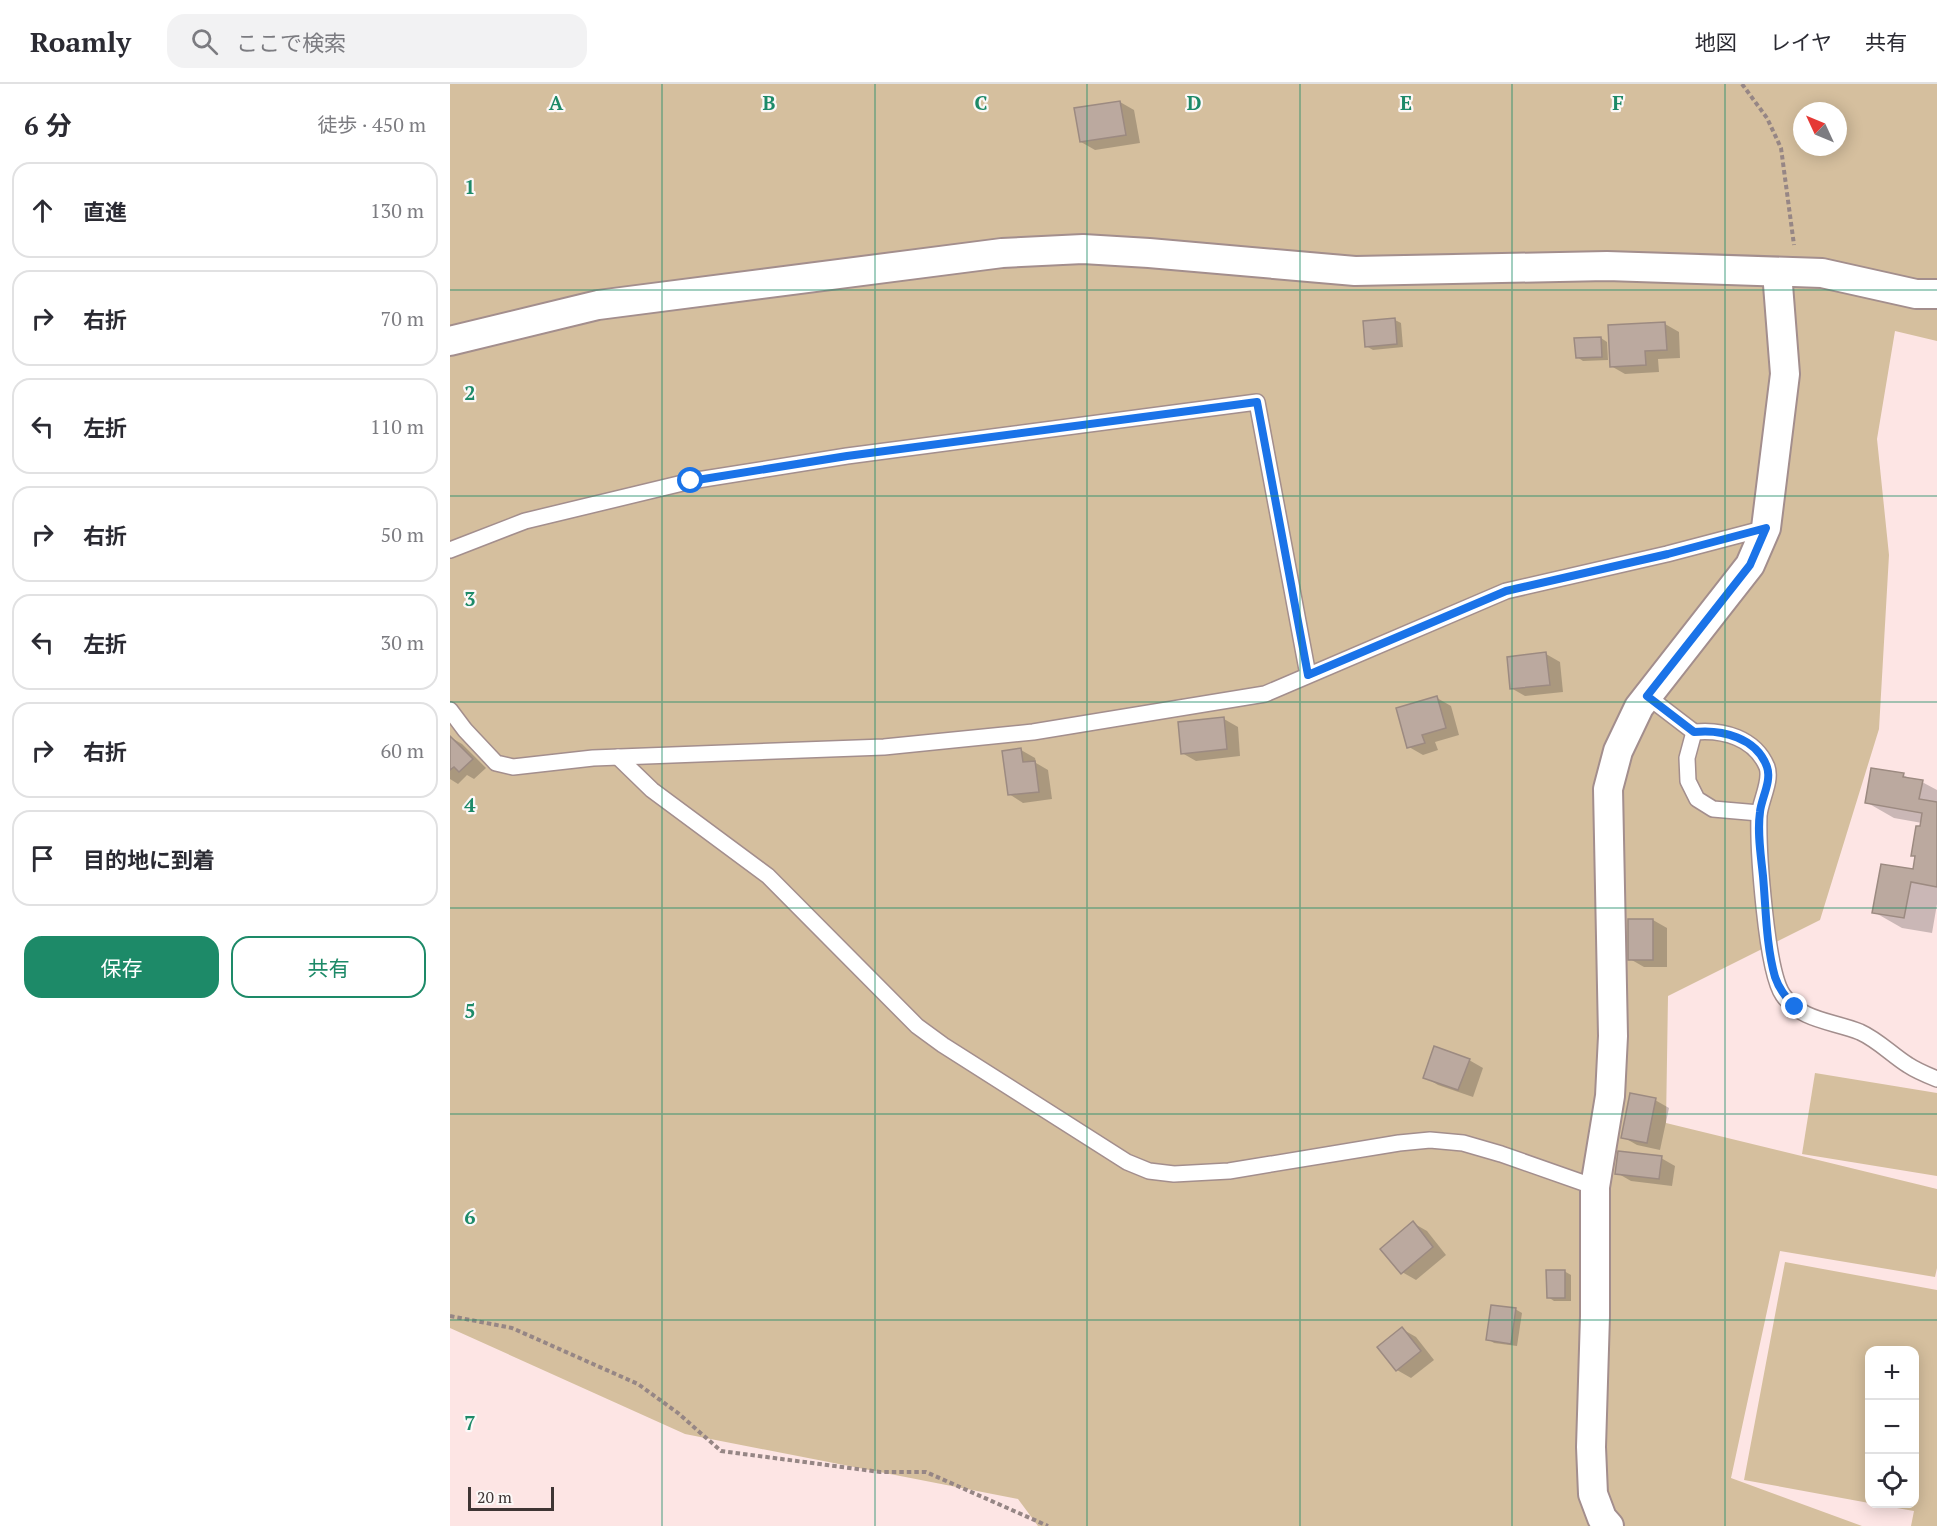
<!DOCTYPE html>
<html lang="ja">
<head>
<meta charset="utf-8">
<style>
  :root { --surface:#fff; --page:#f2f2f3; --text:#2b2b33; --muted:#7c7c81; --line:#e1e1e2; --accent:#1d8a68 }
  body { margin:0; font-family:"PT Serif","Noto Sans JP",serif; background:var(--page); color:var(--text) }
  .controls { position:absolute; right:18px; bottom:18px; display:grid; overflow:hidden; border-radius:12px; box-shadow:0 3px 15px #0003 }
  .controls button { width:54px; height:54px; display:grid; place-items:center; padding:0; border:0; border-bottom:2px solid var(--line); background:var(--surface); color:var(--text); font:30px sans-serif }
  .compass { position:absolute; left:1343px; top:18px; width:54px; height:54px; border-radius:50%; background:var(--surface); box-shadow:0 3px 15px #0003; rotate:314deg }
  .scale { position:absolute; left:18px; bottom:15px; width:86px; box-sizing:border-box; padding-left:6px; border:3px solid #3e3534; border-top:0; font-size:16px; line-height:21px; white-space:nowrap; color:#3e3534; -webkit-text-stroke:4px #fcf8f7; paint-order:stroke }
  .stop { position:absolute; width:18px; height:18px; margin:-14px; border:4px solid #1a73e8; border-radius:50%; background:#fff }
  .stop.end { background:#1a73e8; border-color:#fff; box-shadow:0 2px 6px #0008 }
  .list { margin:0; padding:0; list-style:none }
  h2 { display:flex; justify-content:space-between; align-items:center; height:78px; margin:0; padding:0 24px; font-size:26px }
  h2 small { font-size:20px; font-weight:400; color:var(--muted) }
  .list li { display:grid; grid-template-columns:39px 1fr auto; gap:18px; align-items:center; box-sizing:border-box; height:96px; margin:0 12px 12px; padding:0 12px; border:2px solid var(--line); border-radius:18px }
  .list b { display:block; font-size:22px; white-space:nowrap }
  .list em { font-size:20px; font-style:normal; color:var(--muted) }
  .actions { display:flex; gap:12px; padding:18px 24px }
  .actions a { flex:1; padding:14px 0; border:2px solid var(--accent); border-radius:18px; text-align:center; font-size:21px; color:var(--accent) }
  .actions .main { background:var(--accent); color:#fff }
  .icon { flex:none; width:33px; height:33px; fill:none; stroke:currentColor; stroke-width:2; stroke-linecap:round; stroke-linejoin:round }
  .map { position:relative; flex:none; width:1487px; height:1442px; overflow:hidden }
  header { display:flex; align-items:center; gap:36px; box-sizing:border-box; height:84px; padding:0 30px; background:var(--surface); border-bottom:2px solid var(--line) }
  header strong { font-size:28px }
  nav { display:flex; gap:33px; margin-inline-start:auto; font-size:21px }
  .search { width:420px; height:54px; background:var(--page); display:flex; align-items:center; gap:15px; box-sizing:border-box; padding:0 21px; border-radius:18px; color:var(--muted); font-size:22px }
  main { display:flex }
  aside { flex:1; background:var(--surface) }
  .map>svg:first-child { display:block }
</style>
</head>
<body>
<header>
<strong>Roamly</strong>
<div class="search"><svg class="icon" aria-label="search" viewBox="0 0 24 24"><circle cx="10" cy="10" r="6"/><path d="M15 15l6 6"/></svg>ここで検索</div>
<nav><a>地図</a><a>レイヤ</a><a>共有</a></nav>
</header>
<main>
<aside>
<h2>6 分<small>徒歩 · 450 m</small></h2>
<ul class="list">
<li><svg class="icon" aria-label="ahead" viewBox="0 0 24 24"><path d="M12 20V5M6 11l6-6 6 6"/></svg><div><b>直進</b></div><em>130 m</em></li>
<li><svg class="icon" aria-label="right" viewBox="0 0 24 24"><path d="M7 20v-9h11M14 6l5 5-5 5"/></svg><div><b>右折</b></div><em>70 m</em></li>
<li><svg class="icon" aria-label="left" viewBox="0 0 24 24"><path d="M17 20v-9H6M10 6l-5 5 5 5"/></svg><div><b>左折</b></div><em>110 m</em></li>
<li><svg class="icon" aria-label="right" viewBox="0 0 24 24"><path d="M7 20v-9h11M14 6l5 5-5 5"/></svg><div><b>右折</b></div><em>50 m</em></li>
<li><svg class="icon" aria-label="left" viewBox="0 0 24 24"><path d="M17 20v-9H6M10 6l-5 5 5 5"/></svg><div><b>左折</b></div><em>30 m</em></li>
<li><svg class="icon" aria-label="right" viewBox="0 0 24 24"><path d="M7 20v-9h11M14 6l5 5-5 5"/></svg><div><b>右折</b></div><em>60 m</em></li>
<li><svg class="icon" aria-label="arrive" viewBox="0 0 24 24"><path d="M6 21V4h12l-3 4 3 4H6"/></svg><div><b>目的地に到着</b></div></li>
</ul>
<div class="actions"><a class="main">保存</a><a>共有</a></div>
</aside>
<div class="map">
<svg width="1487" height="1442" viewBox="0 0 1487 1442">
  <rect width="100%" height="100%" fill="#fde5e4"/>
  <g fill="#d5bf9e" fill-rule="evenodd">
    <path d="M0 0H1487V257L1445 247 1427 355 1439 471 1429 645 1370 836 1218 912 1216 1039 1487 1105V1184L1485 1193 1330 1167 1281 1394 1412 1442H588L568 1415 235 1350 0 1244ZM1352 27H1388V63H1352Z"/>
    <polygon points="1365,989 1487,1009 1487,1092 1352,1070"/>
    <polygon points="1335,1178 1487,1206 1487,1442 1461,1442 1464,1427 1424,1420 1464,1420 1464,1266 1420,1266 1419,1419 1294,1396"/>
  </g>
  <g fill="#0003">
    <polygon points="670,18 684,26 690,59 645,66 631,58"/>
    <polygon points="945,236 951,239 953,263 923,266 916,262"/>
    <polygon points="1215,240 1229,248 1230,274 1208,275 1209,288 1175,290 1161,282"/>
    <polygon points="1151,254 1157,258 1158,276 1133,277 1127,273"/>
    <polygon points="1096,570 1110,578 1113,608 1075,612 1061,604"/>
    <polygon points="987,614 1001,622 1009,651 985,658 988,666 973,671 959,663"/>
    <polygon points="774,635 788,643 790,672 746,677 732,669"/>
    <polygon points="0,653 12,660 36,684 24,695 17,691 8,700 0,695"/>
    <polygon points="571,666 585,674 586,679 598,686 602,715 573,719 559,710"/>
    <polygon points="1453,691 1463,696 1472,698 1487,706 1487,820 1482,849 1452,844 1424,828 1465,787 1467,773 1463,771 1472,739 1444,734 1416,718"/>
    <polygon points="1203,836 1217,844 1217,883 1194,883 1180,875"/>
    <polygon points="1019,976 1033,984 1023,1013 988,1001 975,993"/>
    <polygon points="1205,1016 1219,1024 1210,1066 1187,1061 1173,1053"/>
    <polygon points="1211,1074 1225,1082 1222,1102 1181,1097 1167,1089"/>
    <polygon points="963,1139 977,1147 996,1171 966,1196 952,1188"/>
    <polygon points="1114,1187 1121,1191 1121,1217 1104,1217 1098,1213"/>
    <polygon points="1065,1225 1072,1229 1067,1262 1044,1259 1038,1255"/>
    <polygon points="952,1245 966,1253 984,1276 961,1294 947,1286"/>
  </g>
  <g fill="#bba99f" stroke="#9c8a81" stroke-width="1.5">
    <polygon points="670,17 676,51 630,58 624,24"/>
    <polygon points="945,234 947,260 915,263 913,237"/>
    <polygon points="1215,238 1217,266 1195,267 1196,281 1160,283 1158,241"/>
    <polygon points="1151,253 1152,273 1126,274 1124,254"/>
    <polygon points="1096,568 1100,601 1060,605 1057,573"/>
    <polygon points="987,612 996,644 972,651 975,659 957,664 946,624"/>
    <polygon points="774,633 777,665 731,670 728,638"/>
    <polygon points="0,652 23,675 9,688 4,683 0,686"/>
    <polygon points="571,664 573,678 585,677 589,708 558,711 552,667"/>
    <polygon points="1421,684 1454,689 1453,693 1473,696 1469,715 1487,718 1487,803 1461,798 1454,834 1422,829 1431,780 1463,785 1465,772 1461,772 1466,742 1470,742 1472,729 1415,719"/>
    <rect x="1178" y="835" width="25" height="41"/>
    <polygon points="984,962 1020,975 1008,1006 973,994"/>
    <polygon points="1180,1009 1206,1014 1197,1059 1171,1054"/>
    <polygon points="1168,1067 1212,1072 1209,1095 1165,1090"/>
    <polygon points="963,1137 983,1163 951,1190 930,1165"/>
    <polygon points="1096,1186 1115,1186 1115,1214 1097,1214"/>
    <polygon points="1041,1221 1066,1224 1061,1260 1036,1256"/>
    <polygon points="952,1243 971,1267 946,1287 927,1263"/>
  </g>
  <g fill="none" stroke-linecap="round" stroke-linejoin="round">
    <g stroke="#a38e8d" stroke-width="18">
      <g id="service">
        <polyline points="0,466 75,437 241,397 397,372 807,318 858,591"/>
        <path d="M1197 612 1244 648C1273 645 1305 654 1317 683 1322 697 1310 717 1309 732 1308 765 1316 887 1333 911 1351 937 1383 937 1410 948 1428 956 1442 971 1458 981 1467 987 1477 991 1487 995"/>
        <polyline points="0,626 15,646 46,679 63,683 143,674 434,663 583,648 815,610 1056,507 1217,470 1316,444"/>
        <polyline points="1244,648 1237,674 1238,697 1247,715 1263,725 1309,729"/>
        <polyline points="168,673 202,706 318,792 467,942 493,961 677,1078 699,1087 724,1090 779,1087 949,1059 980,1056 1013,1059 1051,1070 1145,1103"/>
      </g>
    </g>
    <g stroke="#a38e8d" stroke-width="32">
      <g id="minor">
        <polyline points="0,257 148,221 552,169 633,165 699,169 905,187 1157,182 1372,189 1466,210 1487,210"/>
        <polyline points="1159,1442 1152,1434 1143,1410 1141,1363 1145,1232 1145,1103 1160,1012 1163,952 1158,705 1168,667 1189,623 1300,481 1316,444 1335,290 1327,188"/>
      </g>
    </g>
    <g stroke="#968685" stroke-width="4" stroke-dasharray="4.5 3" stroke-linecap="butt">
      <polyline points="1292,0 1317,34 1331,64 1344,161"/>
      <polyline points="0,1232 62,1244 188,1300 228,1329 271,1367 430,1388 476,1388 598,1442"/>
    </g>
    <use href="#service" stroke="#fff" stroke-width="15"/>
    <use href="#minor" stroke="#fff" stroke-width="28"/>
  </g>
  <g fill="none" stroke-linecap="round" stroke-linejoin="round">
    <path stroke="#1a73e8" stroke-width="8" d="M241 397 397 372 807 318 858 591 1056 507 1218 470 1316 444 1300 481 1197 612 1244 648C1272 645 1307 654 1317 683 1322 697 1311 715 1310 728 1307 749 1311 772 1313 792 1316 825 1316 861 1325 893 1329 905 1336 914 1345 923"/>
  </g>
  <path fill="none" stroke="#1d8a68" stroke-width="1.5" stroke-opacity="0.55" d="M212 0V1442M425 0V1442M637 0V1442M850 0V1442M1062 0V1442M1275 0V1442M0 206H1487M0 412H1487M0 618H1487M0 824H1487M0 1030H1487M0 1236H1487"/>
  <g font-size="20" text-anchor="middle" font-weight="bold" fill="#1d8a68" stroke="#fcf8f7" stroke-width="4.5" stroke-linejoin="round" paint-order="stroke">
    <text x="106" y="26">A</text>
    <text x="319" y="26">B</text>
    <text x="531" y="26">C</text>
    <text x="744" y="26">D</text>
    <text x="956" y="26">E</text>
    <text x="1168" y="26">F</text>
    <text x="20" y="110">1</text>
    <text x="20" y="316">2</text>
    <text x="20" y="522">3</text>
    <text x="20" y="728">4</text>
    <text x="20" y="934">5</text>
    <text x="20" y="1140">6</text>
    <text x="20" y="1346">7</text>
  </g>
</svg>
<div class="controls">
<button>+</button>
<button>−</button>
<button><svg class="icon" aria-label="locate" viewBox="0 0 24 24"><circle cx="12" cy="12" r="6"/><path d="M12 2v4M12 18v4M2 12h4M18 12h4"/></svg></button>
</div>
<svg class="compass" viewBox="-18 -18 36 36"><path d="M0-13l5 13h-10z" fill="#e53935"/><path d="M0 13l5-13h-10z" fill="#7c7c81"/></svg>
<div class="scale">20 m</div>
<div class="stop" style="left:241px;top:397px"></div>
<div class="stop end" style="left:1345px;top:923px"></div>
</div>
</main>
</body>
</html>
